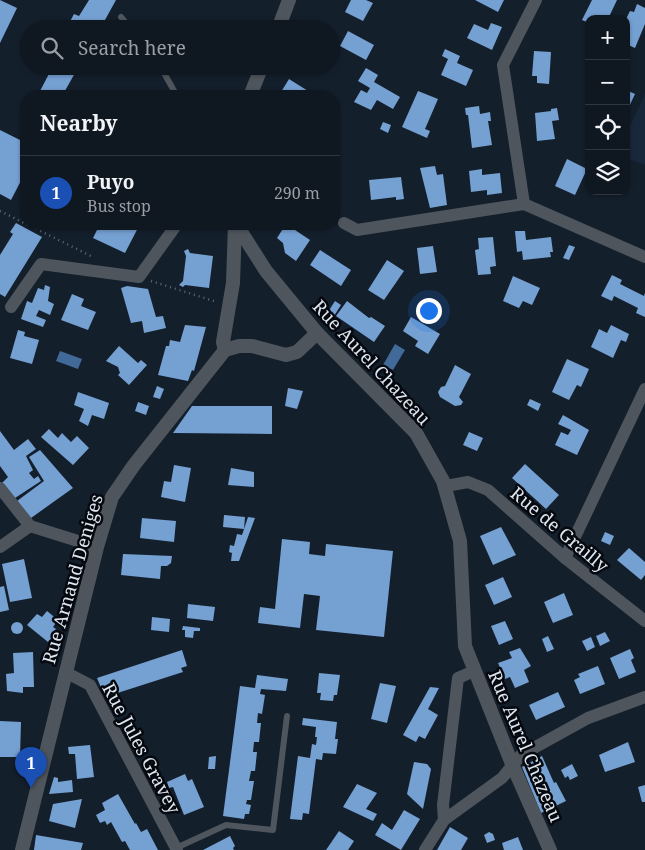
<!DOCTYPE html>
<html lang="en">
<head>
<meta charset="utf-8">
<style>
  :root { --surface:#0f1721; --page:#1d242e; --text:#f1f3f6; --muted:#9b9fa5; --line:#2f363f; --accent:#7c3aed }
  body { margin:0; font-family:"Noto Serif",serif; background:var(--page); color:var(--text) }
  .controls { position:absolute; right:15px; top:15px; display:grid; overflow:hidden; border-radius:10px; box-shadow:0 1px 4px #0004 }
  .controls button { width:45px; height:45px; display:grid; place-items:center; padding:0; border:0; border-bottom:1px solid var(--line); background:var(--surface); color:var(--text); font:25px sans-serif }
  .you { position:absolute; left:428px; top:310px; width:18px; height:18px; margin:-12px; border:4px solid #fff; border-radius:50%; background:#1a73e8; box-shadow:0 0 0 8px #1a73e833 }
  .badge { display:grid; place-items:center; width:32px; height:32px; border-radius:50%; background:var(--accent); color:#fff; font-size:16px; font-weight:700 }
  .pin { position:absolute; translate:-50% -41px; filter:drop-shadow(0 1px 2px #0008) }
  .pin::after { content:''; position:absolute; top:26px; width:18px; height:15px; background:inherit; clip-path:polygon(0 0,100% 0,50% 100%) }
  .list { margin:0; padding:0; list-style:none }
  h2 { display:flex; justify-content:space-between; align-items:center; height:65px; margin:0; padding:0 20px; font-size:21px }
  h2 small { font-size:16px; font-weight:400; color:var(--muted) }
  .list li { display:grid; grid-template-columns:32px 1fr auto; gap:15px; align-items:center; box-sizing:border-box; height:75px; padding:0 20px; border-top:1px solid var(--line) }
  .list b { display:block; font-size:19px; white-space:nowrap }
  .list p { margin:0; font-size:16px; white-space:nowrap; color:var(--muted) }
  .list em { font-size:16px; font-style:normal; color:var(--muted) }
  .icon { flex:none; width:28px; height:28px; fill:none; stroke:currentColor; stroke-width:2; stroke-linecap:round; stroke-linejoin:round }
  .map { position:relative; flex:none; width:645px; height:850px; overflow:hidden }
  .search { position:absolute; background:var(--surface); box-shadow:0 1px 4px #0004; left:20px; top:20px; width:320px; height:55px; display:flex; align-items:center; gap:12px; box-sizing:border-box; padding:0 18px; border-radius:28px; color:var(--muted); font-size:19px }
  .panel { position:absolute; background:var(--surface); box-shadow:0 1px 4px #0004; left:20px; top:90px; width:320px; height:140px; border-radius:20px }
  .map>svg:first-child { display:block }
</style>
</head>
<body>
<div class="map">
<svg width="645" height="850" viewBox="0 0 645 850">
  <rect width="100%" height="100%" fill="#141f2c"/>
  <polygon fill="#18283a" points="645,94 645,165 626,158 626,135"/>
  <g fill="#426a99">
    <polygon points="395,344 405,350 393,370 383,365"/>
    <polygon points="60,351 82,359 78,369 56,361"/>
  </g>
  <g fill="#75a0d2">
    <polygon points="0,0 17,8 0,43"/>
    <polygon points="89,0 116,0 100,29 66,29 74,14 79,16"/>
    <polygon points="351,0 366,0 373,3 363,21 345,12"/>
    <polygon points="475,0 504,0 498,12"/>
    <polygon points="592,0 617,0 608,19 589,19 589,23 582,20"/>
    <polygon points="637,4 645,8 645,24 635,48 626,44 626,19 630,11 634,12"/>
    <polygon points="491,23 502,27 492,50 467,38 474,24 488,30"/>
    <polygon points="348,31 374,45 366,60 340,46"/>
    <polygon points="445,49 460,56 457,63 473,70 466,86 441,75 448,59 442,56"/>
    <polygon points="534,51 551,52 549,84 537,83 537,76 532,76"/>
    <polygon points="53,66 79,66 62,96 45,96 39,93"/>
    <polygon points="300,66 319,66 314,74"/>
    <polygon points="366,68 378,75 374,82 400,97 393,109 377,100 371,110 354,102 361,90 367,93 370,88 358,81"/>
    <polygon points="289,79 316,96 287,96 281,92"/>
    <polygon points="626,90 635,94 626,113"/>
    <polygon points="418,91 438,99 425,129 430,131 427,138 402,127"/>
    <polygon points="479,106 480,114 490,112 491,121 488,121 492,145 472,148 468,115 466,115 465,108"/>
    <polygon points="557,108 559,120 552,121 555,139 537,141 535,113 551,111 551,109"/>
    <polygon points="383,122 391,125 388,133 380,129"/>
    <polygon points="0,130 26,143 26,171 11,200 0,194"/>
    <polygon points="567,159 587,169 575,195 555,186"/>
    <polygon points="435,166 437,175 443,174 447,205 430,208 420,168"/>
    <polygon points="482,169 482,175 500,173 502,193 487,195 487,190 471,192 469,171"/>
    <polygon points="401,177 404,199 396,200 396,197 371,200 369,180"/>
    <polygon points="16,223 42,237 5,297 0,294 0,255 13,234 10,232"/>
    <polygon points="100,224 140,224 125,253 93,238"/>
    <polygon points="286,224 310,240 296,261 285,253 283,243 277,238"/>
    <polygon points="515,231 525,231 526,240 551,237 553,252 550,252 551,257 523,260 522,251 517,252"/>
    <polygon points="493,237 496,266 490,267 491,274 478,275 475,250 479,249 478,238"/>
    <polygon points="569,245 575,247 569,260 563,258"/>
    <polygon points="433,246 437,272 420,274 417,248"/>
    <polygon points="188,249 190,253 213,256 209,288 185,285 183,287 179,285 183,281 186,256 184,251"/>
    <polygon points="320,250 351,270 341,286 310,265"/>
    <polygon points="387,260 404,271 384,300 368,290"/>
    <polygon points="612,275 622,280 620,284 644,296 645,293 645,317 636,313 638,308 614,296 612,301 601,296"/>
    <polygon points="513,276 540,288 532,305 523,301 519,308 503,301"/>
    <polygon points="45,285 50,287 48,301 54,304 50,315 39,310 36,316 46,320 43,327 21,319 27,301 32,303 38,288 44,290"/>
    <polygon points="127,286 148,289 156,317 163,316 166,328 144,333 142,321 131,323 121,288"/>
    <polygon points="72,294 84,299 81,306 96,312 88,330 61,320"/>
    <polygon points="335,301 341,305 334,316 328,312"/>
    <polygon points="347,301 369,318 371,317 385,326 374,342 336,316"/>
    <polygon points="411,317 440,334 428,354 415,346 418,341 403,331"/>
    <polygon points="185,325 206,327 194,371 192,370 188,381 158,375 166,346 169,346 170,340 180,342"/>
    <polygon points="611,325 629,334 626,342 621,340 613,358 591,347 599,329 607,333"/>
    <polygon points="18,330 25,332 24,336 39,340 32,364 10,358"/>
    <polygon points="119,346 138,363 141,360 147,365 129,385 118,375 120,373 118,367 106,361"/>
    <polygon points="567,359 589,369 581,387 577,385 569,400 552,392"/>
    <polygon points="455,365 471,374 459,397 463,402 461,405 455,406 440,397 438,392 441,387 445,386"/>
    <polygon points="157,386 164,389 160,399 153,397"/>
    <polygon points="288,388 303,391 297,409 285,406"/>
    <polygon points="78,392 109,403 104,419 92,415 88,426 79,421 84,409 74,405"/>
    <polygon points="530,399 541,404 538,411 527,405"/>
    <polygon points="138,402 149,406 146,415 135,411"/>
    <polygon points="192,406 272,406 272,434 173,433"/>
    <polygon points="563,415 589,430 577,455 555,445 561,432 568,435 571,430 558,424"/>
    <polygon points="49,429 58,438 62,433 71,442 77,436 89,448 73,465 41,437"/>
    <polygon points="0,431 14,450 28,439 36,449 26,456 33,470 29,473 34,479 38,476 41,481 15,498 2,483 8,477 0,466"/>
    <polygon points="469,432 483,438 477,451 463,445"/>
    <polygon points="40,450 73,488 31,518 17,501 44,481 29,457"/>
    <polygon points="525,464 559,495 546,509 512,478"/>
    <polygon points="174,465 191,468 185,502 161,497 164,481 171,482"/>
    <polygon points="231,468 254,472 254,487 228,485"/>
    <polygon points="224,515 245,517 244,529 223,527"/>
    <polygon points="248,517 255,518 239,561 231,561 232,553 229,552 230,545 234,546 237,534 242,535"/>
    <polygon points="142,518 176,521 174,542 140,538"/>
    <polygon points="501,527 516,555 493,565 480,536"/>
    <polygon points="605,532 614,536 610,545 601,541"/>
    <polygon points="282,539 310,542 309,554 325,556 326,544 393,551 384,637 316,630 320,596 304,594 300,628 258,623 260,607 275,609"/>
    <polygon points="629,548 645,562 645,575 641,580 617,560"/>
    <polygon points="123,554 172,556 171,563 167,566 161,566 160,579 121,575"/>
    <polygon points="24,559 32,598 10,602 2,564"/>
    <polygon points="503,577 512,597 494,605 485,585"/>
    <polygon points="4,586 9,610 0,612 0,587"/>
    <polygon points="564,593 573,615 553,623 544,602"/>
    <polygon points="188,604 215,607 213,621 187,618"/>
    <polygon points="47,611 58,620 53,627 56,629 53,632 55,634 48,642 27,625 37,614 42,617"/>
    <polygon points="152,617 170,619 169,632 151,630"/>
    <polygon points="505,621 513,639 499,645 491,626"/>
    <circle cx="17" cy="628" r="6"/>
    <polygon points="183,626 200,628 200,631 194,631 193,638 185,637 185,630 182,630"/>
    <polygon points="605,632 610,641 600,646 596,636"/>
    <polygon points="548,636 554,649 547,652 542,639"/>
    <polygon points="591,637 595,647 587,651 582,641"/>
    <polygon points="520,648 531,666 524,670 529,682 515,688 510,677 505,679 498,663 512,658 509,652"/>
    <polygon points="630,649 634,658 631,660 636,672 619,679 610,658"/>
    <polygon points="182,650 187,666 181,668 183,672 105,697 97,678"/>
    <polygon points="33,652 34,687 23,687 23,693 7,691 6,674 14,673 13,653"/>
    <polygon points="598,666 605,684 580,694 574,680 580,677 578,674"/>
    <polygon points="319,673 340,675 337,695 334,695 333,701 320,700 321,693 317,693"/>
    <polygon points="257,675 288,679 286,691 261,689 260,694 265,695 262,714 258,713 257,723 261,723 259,742 254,742 253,752 257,752 255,771 251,771 249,781 254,781 251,800 247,800 246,804 251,805 249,814 245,814 244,819 223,816 240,686 255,688"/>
    <polygon points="380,683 396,686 387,723 371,719"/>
    <polygon points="430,687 439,688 428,709 438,715 425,739 419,736 416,742 403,735"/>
    <polygon points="558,692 565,707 536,720 529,705"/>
    <polygon points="303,718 337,722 335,739 338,739 336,754 323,753 322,760 316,759 309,814 303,813 302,820 290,819 298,756 310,758 312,744 316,745 317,737 315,737 316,727 302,725"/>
    <polygon points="0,721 21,722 20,757 0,757"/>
    <polygon points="628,742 635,762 605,772 599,755"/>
    <polygon points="90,745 94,777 77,779 75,754 69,754 68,747"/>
    <polygon points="216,756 215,769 208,769 209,757"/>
    <polygon points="542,756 554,783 556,782 566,801 541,813 522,767"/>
    <polygon points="414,762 427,764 431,769 423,809 407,794"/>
    <polygon points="572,764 578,776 570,780 568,776 565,778 561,770"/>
    <polygon points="185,774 188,781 192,779 204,807 184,815 173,787 169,788 167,782"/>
    <polygon points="54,777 58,778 58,782 72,780 73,792 49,794"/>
    <polygon points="357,784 377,793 366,809 377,814 373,821 343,807"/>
    <polygon points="645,785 645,802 642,802 638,787"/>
    <polygon points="118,794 135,824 136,823 141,832 147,829 158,850 130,850 125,841 122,842 111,822 107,825 105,821 100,823 96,815 105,810 102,803"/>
    <polygon points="82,799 75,828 49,821 53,804"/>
    <polygon points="404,810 420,819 401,850 375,835 382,823 392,830"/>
    <polygon points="450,827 468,838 461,850 437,850"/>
    <polygon points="339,831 354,841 348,850 326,850"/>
    <polygon points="489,832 493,834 495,840 487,843 484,835"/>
    <polygon points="36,835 83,843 81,850 34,850"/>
    <polygon points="230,836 235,846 233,848 234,850 203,850"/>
    <polygon points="518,837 523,850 504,850 502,843"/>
  </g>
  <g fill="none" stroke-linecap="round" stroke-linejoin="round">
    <g stroke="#606a75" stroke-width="2.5" stroke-dasharray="1 4" stroke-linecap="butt">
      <polyline points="0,211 93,257"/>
      <polyline points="151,281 217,302"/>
    </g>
    <g stroke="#4f555c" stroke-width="6">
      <polyline points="121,17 131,29"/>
      <polyline points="160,66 177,96"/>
      <polyline points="176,848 226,825 273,830 287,716"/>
    </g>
    <g stroke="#4f555c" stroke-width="12">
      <polyline points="536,0 503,65 524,204 645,257"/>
      <polyline points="344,223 357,230 524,204"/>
      <polyline points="11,307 41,264 139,277 177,224"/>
      <polyline points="446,486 468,482 488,490 565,558 645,621"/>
      <polyline points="0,488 30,526 97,547"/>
      <polyline points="0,547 30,526"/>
      <polyline points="565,558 645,389"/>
      <polyline points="65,672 90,685 177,850"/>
      <polyline points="444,820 502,778 521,755 588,718 645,697"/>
      <polyline points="425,850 444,820 443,805 458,678 474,671"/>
    </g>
    <g stroke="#4f555c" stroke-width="14">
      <polyline points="278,29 289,0"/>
      <polyline points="250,96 262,66"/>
      <polyline points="236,224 266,271 317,333 416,433 443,481 460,541 465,646 512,764 550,850"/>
      <polyline points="225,350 223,342 233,283 235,224"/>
      <polyline points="22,850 97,547 112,497 134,465 225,350 239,346 252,346 286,355 297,352 317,333"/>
    </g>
  </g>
  <g text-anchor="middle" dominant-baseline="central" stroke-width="5" stroke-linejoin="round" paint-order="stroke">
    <g font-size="18" fill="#dde5ee" stroke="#05080e">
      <text transform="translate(372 362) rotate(47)">Rue Aurel Chazeau</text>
      <text transform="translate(560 529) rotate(40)">Rue de Grailly</text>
      <text transform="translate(72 579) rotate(-74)">Rue Arnaud Deniges</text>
      <text transform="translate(526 746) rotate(67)">Rue Aurel Chazeau</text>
      <text transform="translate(142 748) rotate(62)">Rue Jules Gravey</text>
    </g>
  </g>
</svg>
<div class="controls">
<button>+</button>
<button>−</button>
<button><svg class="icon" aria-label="locate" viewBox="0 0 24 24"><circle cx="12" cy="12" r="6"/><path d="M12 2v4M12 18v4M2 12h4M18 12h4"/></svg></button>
<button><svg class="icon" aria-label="layers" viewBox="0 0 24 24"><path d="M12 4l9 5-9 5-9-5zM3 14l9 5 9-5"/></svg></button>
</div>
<div class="you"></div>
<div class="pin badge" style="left:31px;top:788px;background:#1a4fb4">1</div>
<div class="search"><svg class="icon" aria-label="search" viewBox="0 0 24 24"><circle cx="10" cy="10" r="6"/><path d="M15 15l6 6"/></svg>Search here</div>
<section class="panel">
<h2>Nearby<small></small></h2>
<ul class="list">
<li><span class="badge" style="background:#1a4fb4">1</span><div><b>Puyo</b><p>Bus stop</p></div><em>290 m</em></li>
</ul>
</section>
</div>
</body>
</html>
